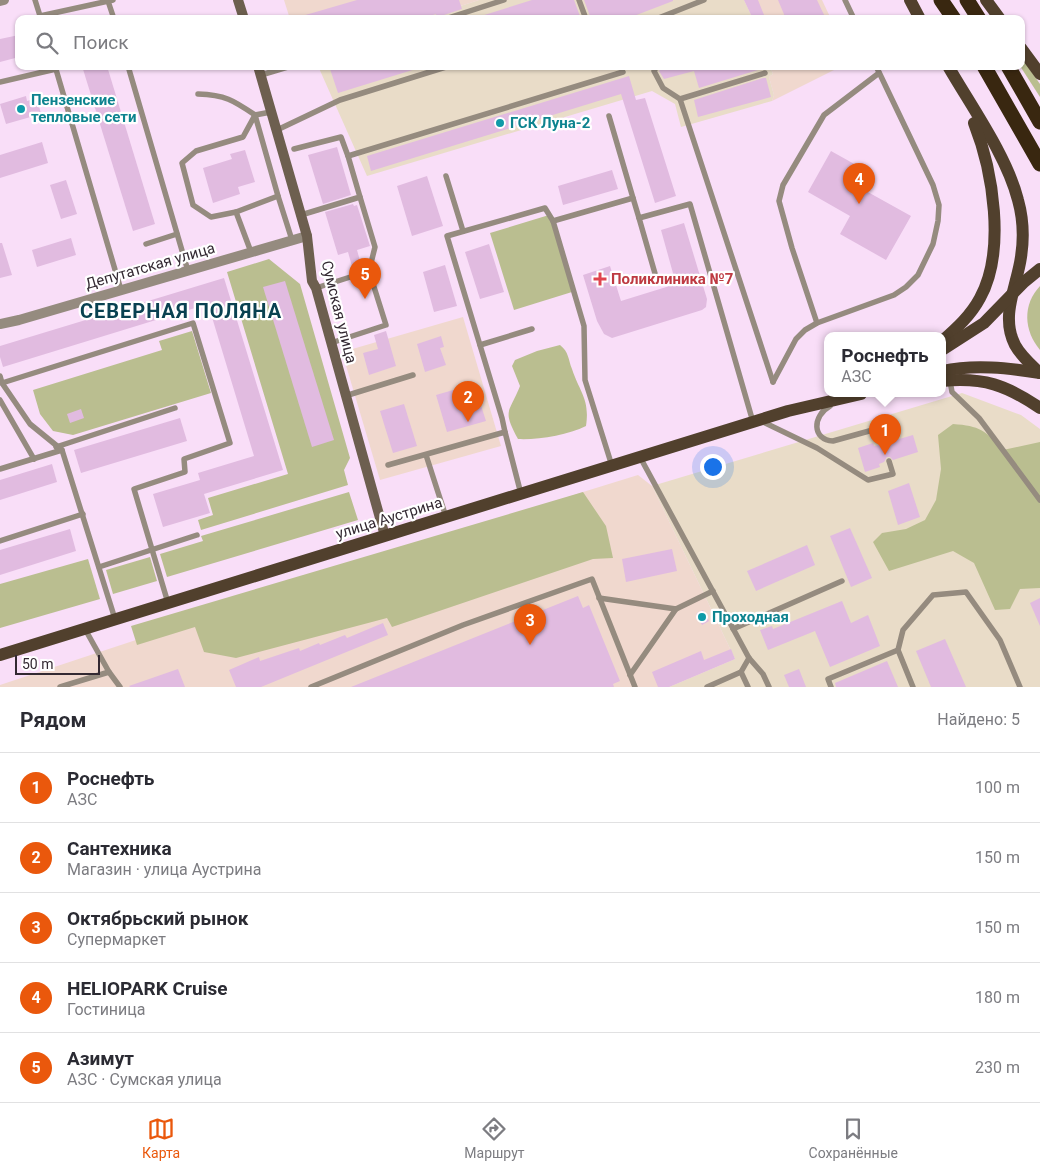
<!DOCTYPE html>
<html lang="ru">
<head>
<meta charset="utf-8">
<style>
  :root { --surface:#fff; --page:#f2f2f3; --text:#2b2b33; --muted:#7c7c81; --line:#e1e1e2; --accent:#ea580c }
  body { margin:0; font-family:Roboto,sans-serif; background:var(--page); color:var(--text) }
  .scale { position:absolute; left:15px; bottom:12px; width:85px; box-sizing:border-box; padding-left:5px; border:2px solid #332932; border-top:0; font-size:14px; line-height:18px; white-space:nowrap; color:#332932; -webkit-text-stroke:4px #fff; paint-order:stroke }
  .you { position:absolute; left:712px; top:466px; width:18px; height:18px; margin:-12px; border:4px solid #fff; border-radius:50%; background:#1a73e8; box-shadow:0 0 0 8px #1a73e833 }
  .badge { display:grid; place-items:center; width:32px; height:32px; border-radius:50%; background:var(--accent); color:#fff; font-size:16px; font-weight:700 }
  .pin { position:absolute; translate:-50% -41px; filter:drop-shadow(0 1px 2px #0008) }
  .pin::after { content:''; position:absolute; top:26px; width:18px; height:15px; background:inherit; clip-path:polygon(0 0,100% 0,50% 100%) }
  .popup { position:absolute; left:824px; top:332px; width:122px; height:65px; box-sizing:border-box; display:grid; place-content:center; border-radius:10px; background:var(--surface); filter:drop-shadow(0 1px 4px #0005); font-size:16px; white-space:nowrap; color:var(--muted) }
  .popup b { font-size:19px; color:var(--text) }
  .popup::after { content:''; position:absolute; left:50%; top:100%; margin-left:-10px; border:10px solid transparent; border-top-color:var(--surface) }
  .list { margin:0; padding:0; list-style:none }
  h2 { display:flex; justify-content:space-between; align-items:center; height:65px; margin:0; padding:0 20px; font-size:21px }
  h2 small { font-size:16px; font-weight:400; color:var(--muted) }
  .list li { display:grid; grid-template-columns:32px 1fr auto; gap:15px; align-items:center; box-sizing:border-box; height:70px; padding:0 20px; border-top:1px solid var(--line) }
  .list b { display:block; font-size:19px; white-space:nowrap }
  .list p { margin:0; font-size:16px; white-space:nowrap; color:var(--muted) }
  .list em { font-size:16px; font-style:normal; color:var(--muted) }
  .icon { flex:none; width:28px; height:28px; fill:none; stroke:currentColor; stroke-width:2; stroke-linecap:round; stroke-linejoin:round }
  .map { position:relative; flex:none; width:1040px; height:687px; overflow:hidden }
  .search { position:absolute; background:var(--surface); box-shadow:0 1px 4px #0004; left:15px; right:15px; top:15px; height:55px; display:flex; align-items:center; gap:12px; box-sizing:border-box; padding:0 18px; border-radius:10px; color:var(--muted); font-size:19px }
  .sheet { height:415px; background:var(--surface) }
  nav { display:flex; justify-content:space-around; align-items:center; box-sizing:border-box; height:70px; border-top:1px solid var(--line); background:var(--surface); font-size:14px; color:var(--muted) }
  nav a { display:grid; justify-items:center; gap:2px }
  nav .on { color:var(--accent) }
  .map>svg:first-child { display:block }
</style>
</head>
<body>
<div class="map">
<svg width="1040" height="687" viewBox="0 0 1040 687">
  <rect width="100%" height="100%" fill="#f9def8"/>
  <g fill="#f0d8ce">
    <polygon points="284,0 479,0 420,19 302,19 301,16 290,19"/>
    <polygon points="744,0 822,0 831,19 753,19"/>
    <polygon points="770,66 842,66 772,101 774,95 769,77 773,74"/>
    <polygon points="463,317 501,446 380,480 342,352"/>
    <polygon points="638,475 652,486 735,659 669,687 0,687 0,685 583,492"/>
  </g>
  <g fill="#e9dcc8">
    <polygon points="479,0 744,0 753,19 420,19"/>
    <polygon points="318,66 770,66 773,74 769,77 774,95 772,101 681,127 675,104 652,91 367,176"/>
    <polygon points="962,393 1021,415 1040,429 1040,687 669,687 735,659 652,486"/>
  </g>
  <g fill="#babe90">
    <polygon points="1021,57 1040,84 1040,97 1020,66"/>
    <polygon points="549,215 572,292 514,310 490,233"/>
    <polygon points="269,259 300,284 350,458 344,470 348,485 201,530 198,520 213,515 208,498 288,474 227,272"/>
    <path d="M1040 286V350C1024 331 1022 305 1040 286Z"/>
    <polygon points="192,331 211,393 73,435 53,431 40,414 33,390 162,350 159,341"/>
    <path d="M560 345C569 352 568 359 572 369 580 393 590 399 586 426 568 435 538 440 518 439 502 409 509 414 520 386L512 366 515 360 537 351Z"/>
    <path d="M953 424C980 426 985 430 1003 450L1040 442V588L1020 589 1010 609 995 610 974 563 953 551 889 571 873 542 882 533 906 529 925 520 936 500 941 469 938 435Z"/>
    <polygon points="349,492 358,520 167,577 160,554 203,541 201,536"/>
    <polygon points="583,492 606,526 613,558 593,559 392,627 387,618 236,658 204,652 195,627 137,645 131,626"/>
    <polygon points="150,557 157,581 113,594 106,570"/>
    <polygon points="88,559 100,599 0,628 0,584"/>
  </g>
  <g fill="#e1bbe0">
    <polygon points="357,0 459,0 462,9 444,15 440,19 437,19 436,14 420,19 302,19 302,16"/>
    <polygon points="532,0 574,0 581,19 479,19 478,17"/>
    <polygon points="584,0 673,0 673,1 626,19 593,19 592,15 590,16"/>
    <polygon points="744,0 758,0 764,15 753,19"/>
    <polygon points="778,0 817,0 826,19 786,19"/>
    <polygon points="19,35 19,57 0,62 0,39"/>
    <polygon points="82,66 107,66 155,224 133,231"/>
    <polygon points="329,66 419,66 419,68 338,93"/>
    <polygon points="673,66 760,66 761,69 699,88 694,71 664,79 659,71 660,70"/>
    <polygon points="629,76 636,100 645,98 676,196 655,203 621,94 371,171 367,156"/>
    <polygon points="763,78 766,78 771,97 698,117 694,100"/>
    <polygon points="26,96 27,101 37,98 41,114 6,124 0,104"/>
    <polygon points="42,142 48,163 0,178 0,155"/>
    <polygon points="337,147 351,195 323,204 308,155"/>
    <polygon points="245,150 255,182 238,187 240,194 213,203 203,168 232,159 230,154"/>
    <polygon points="831,151 874,175 866,191 911,216 886,260 840,234 850,216 808,192"/>
    <polygon points="612,170 618,189 563,205 558,186"/>
    <polygon points="427,176 443,226 412,236 397,186"/>
    <polygon points="66,180 77,214 61,219 50,185"/>
    <polygon points="353,204 354,206 357,205 370,246 357,250 362,268 353,270 348,252 338,255 325,212"/>
    <polygon points="684,223 707,299 706,307 702,310 612,338 604,334 597,321 583,275 610,266 621,301 676,284 661,230"/>
    <polygon points="71,238 76,255 37,267 32,250"/>
    <polygon points="0,243 2,243 12,275 0,278"/>
    <polygon points="489,244 504,292 480,299 465,252"/>
    <polygon points="445,265 457,306 434,312 423,272"/>
    <polygon points="224,278 283,470 204,494 210,513 163,527 153,494 200,480 198,473 254,456 208,304 3,367 0,357 0,346"/>
    <polygon points="285,281 334,440 312,447 263,287"/>
    <polygon points="386,331 396,366 369,375 363,353 378,349 374,335"/>
    <polygon points="441,336 444,347 440,348 446,365 425,372 417,344"/>
    <polygon points="474,384 486,421 447,432 436,395"/>
    <polygon points="404,404 417,446 393,453 380,411"/>
    <polygon points="81,409 84,418 70,423 67,414"/>
    <polygon points="180,418 187,441 81,473 74,450"/>
    <polygon points="913,435 918,452 893,460 890,457 887,457 884,462 879,464 880,467 865,472 858,448 873,443 874,446 880,445 885,448 888,446 889,442"/>
    <polygon points="52,464 57,482 0,500 0,480"/>
    <polygon points="909,483 920,517 898,525 888,491"/>
    <polygon points="850,528 872,578 851,587 830,536"/>
    <polygon points="70,529 76,551 0,575 0,550"/>
    <polygon points="807,545 815,565 756,591 747,571"/>
    <polygon points="672,549 677,571 626,582 622,559"/>
    <polygon points="578,596 583,608 589,605 620,681 613,684 614,687 351,687"/>
    <polygon points="1040,598 1040,626 1030,603"/>
    <polygon points="842,601 851,623 868,615 880,646 830,667 815,631 768,650 760,630 772,626 773,629"/>
    <polygon points="703,610 709,621 702,625 696,614"/>
    <polygon points="383,623 388,635 261,687 236,687 229,670 259,657 260,661 299,648 300,651 319,643 320,645 345,635 347,638"/>
    <polygon points="945,639 966,687 931,687 916,651"/>
    <polygon points="731,649 735,659 669,687 658,687 652,672 701,651 704,660"/>
    <polygon points="887,661 898,687 836,687 835,683"/>
    <polygon points="178,669 185,687 130,687 129,686"/>
    <polygon points="799,669 806,687 789,687 784,675"/>
  </g>
  <g fill="none" stroke-linecap="round" stroke-linejoin="round">
    <g stroke="#958b7f" stroke-width="5.5">
      <polyline points="35,0 41,19"/>
      <polyline points="579,0 586,19"/>
      <polyline points="845,0 854,19"/>
      <polyline points="108,1 114,19"/>
      <polyline points="40,16 113,0"/>
      <polyline points="445,19 504,0"/>
      <polyline points="656,19 704,0"/>
      <polyline points="55,66 121,290"/>
      <polyline points="128,66 188,271"/>
      <polyline points="657,66 654,71 663,88 680,99 773,382"/>
      <polyline points="261,75 291,66"/>
      <polyline points="0,82 56,69"/>
      <path d="M198 94C225 95 233 100 255 115L271 112"/>
      <polyline points="680,99 765,73"/>
      <polygon points="255,115 278,196 236,212 211,217 193,205 182,163 196,151 243,137"/>
      <polyline points="609,116 633,198"/>
      <polyline points="277,130 340,100 449,66"/>
      <polyline points="294,149 341,137 348,156 360,197 301,215"/>
      <polyline points="348,156 623,72"/>
      <polyline points="446,176 463,231"/>
      <polyline points="278,196 292,240"/>
      <polyline points="360,197 375,247 369,271"/>
      <polyline points="236,212 251,252"/>
      <polyline points="639,218 656,277"/>
      <polyline points="553,221 584,326 585,380 612,466"/>
      <polyline points="146,244 177,234"/>
      <polyline points="316,288 369,271 386,325 331,343"/>
      <polyline points="817,323 792,248 779,201 783,185 824,115 879,73"/>
      <polyline points="480,345 532,329"/>
      <polyline points="0,376 2,383 30,424 62,450 115,619"/>
      <polyline points="950,381 952,392 979,418 1040,500"/>
      <polyline points="773,382 796,339 805,330 817,323 894,295 906,287 918,275 933,244 938,221 939,205 933,185 876,66"/>
      <polyline points="2,383 193,323 230,443 184,459 185,472 134,489 168,603"/>
      <polyline points="345,396 413,375"/>
      <polyline points="0,400 34,459"/>
      <path d="M830 406C812 416 812 440 833 441L880 428 884 443"/>
      <polyline points="761,421 817,448 868,480 893,474 889,461"/>
      <polyline points="505,432 502,418 447,236 545,208 553,221 633,198 639,218 690,204 753,422"/>
      <polyline points="56,447 175,408"/>
      <polyline points="426,455 446,517"/>
      <polyline points="640,457 749,658 763,674 769,687"/>
      <polyline points="388,465 505,432 521,494"/>
      <polyline points="0,469 62,450"/>
      <polyline points="0,541 83,514"/>
      <polyline points="99,567 197,535"/>
      <polyline points="599,598 676,609 713,591"/>
      <polyline points="85,629 109,672 120,687"/>
      <polyline points="733,629 842,581"/>
      <polyline points="741,672 748,687"/>
      <polyline points="630,675 676,609"/>
      <polyline points="60,687 109,672"/>
      <polyline points="311,687 463,625 592,579 635,687"/>
      <polyline points="707,687 741,672 749,658"/>
      <polyline points="831,687 828,679 898,650"/>
      <polyline points="913,687 898,650 903,630 933,595 966,592 1000,640 1020,687"/>
    </g>
    <g stroke="#958b7f" stroke-width="10">
      <polyline points="0,1 4,0"/>
      <polyline points="0,324 19,320 307,236"/>
    </g>
    <g stroke="#6d5f4f" stroke-width="10">
      <polyline points="238,0 244,19"/>
      <polyline points="258,66 307,236 312,281 316,288 385,536"/>
    </g>
    <g stroke="#51402d" stroke-width="12">
      <polyline points="910,0 920,19"/>
      <polyline points="986,0 1000,19"/>
      <polyline points="1021,48 1040,74"/>
      <path d="M948 66C971 106 1007 156 1018 200 1023 218 1024 238 1021 257 1017 286 1000 316 1015 345 1021 356 1031 365 1040 373"/>
      <path d="M942 341C957 328 971 315 980 298 1006 251 993 171 974 123"/>
      <polyline points="942,350 984,323 1024,282 1040,269"/>
      <path d="M942 371C975 364 1008 368 1040 373"/>
      <path d="M942 381C984 377 1006 385 1040 408"/>
      <polyline points="0,655 788,411 861,394"/>
    </g>
    <g stroke="#392710" stroke-width="15">
      <polyline points="941,0 954,19"/>
      <polyline points="967,0 979,19"/>
      <polyline points="984,66 1040,164"/>
      <polyline points="1008,66 1040,122"/>
    </g>
  </g>
  <g fill="#0f9aa8" stroke="#fff" stroke-width="2">
    <circle cx="21" cy="109" r="5"/>
    <circle cx="500" cy="123" r="5"/>
    <circle cx="702" cy="617" r="5"/>
  </g>
  <path fill="#e0444e" stroke="#fff" stroke-width="2" d="M597.5 271.5h5v5h5v5h-5v5h-5v-5h-5v-5h5z"/>
  <g text-anchor="middle" dominant-baseline="central" stroke-width="4.5" stroke-linejoin="round" paint-order="stroke">
    <g font-size="15" font-weight="bold" fill="#0d838f" stroke="#fff" text-anchor="start">
      <text x="31" y="100">Пензенские<tspan x="31" dy="17">тепловые сети</tspan></text>
      <text x="510" y="123">ГСК Луна-2</text>
      <text x="712" y="617">Проходная</text>
    </g>
    <g font-size="15" fill="#332932" stroke="#fff">
      <text transform="translate(150 266) rotate(-16)">Депутатская улица</text>
      <text transform="translate(339 312) rotate(76)">Сумская улица</text>
      <text transform="translate(389 518) rotate(-17)">улица Аустрина</text>
    </g>
    <g font-size="15" font-weight="bold" fill="#be3a42" stroke="#fff" text-anchor="start">
      <text x="611" y="279">Поликлиника №7</text>
    </g>
    <g font-size="20" font-weight="bold" letter-spacing="1" fill="#094151" stroke="#fff">
      <text x="181" y="311">СЕВЕРНАЯ ПОЛЯНА</text>
    </g>
  </g>
</svg>
<div class="scale">50 m</div>
<div class="you"></div>
<div class="pin badge" style="left:885px;top:455px">1</div>
<div class="popup"><b>Роснефть</b>АЗС</div>
<div class="pin badge" style="left:468px;top:422px">2</div>
<div class="pin badge" style="left:530px;top:645px">3</div>
<div class="pin badge" style="left:859px;top:204px">4</div>
<div class="pin badge" style="left:365px;top:299px">5</div>
<div class="search"><svg class="icon" aria-label="search" viewBox="0 0 24 24"><circle cx="10" cy="10" r="6"/><path d="M15 15l6 6"/></svg>Поиск</div>
</div>
<section class="sheet">
<h2>Рядом<small>Найдено: 5</small></h2>
<ul class="list">
<li><span class="badge">1</span><div><b>Роснефть</b><p>АЗС</p></div><em>100 m</em></li>
<li><span class="badge">2</span><div><b>Сантехника</b><p>Магазин · улица Аустрина</p></div><em>150 m</em></li>
<li><span class="badge">3</span><div><b>Октябрьский рынок</b><p>Супермаркет</p></div><em>150 m</em></li>
<li><span class="badge">4</span><div><b>HELIOPARK Cruise</b><p>Гостиница</p></div><em>180 m</em></li>
<li><span class="badge">5</span><div><b>Азимут</b><p>АЗС · Сумская улица</p></div><em>230 m</em></li>
</ul>
</section>
<nav>
<a class="on"><svg class="icon" aria-label="map" viewBox="0 0 24 24"><path d="M3 6l6-2 6 2 6-2v14l-6 2-6-2-6 2zM9 4v14M15 6v14"/></svg>Карта</a>
<a><svg class="icon" aria-label="directions" viewBox="0 0 24 24"><path d="M12 3l9 9-9 9-9-9zM9 14v-3h6M13 9l2 2-2 2"/></svg>Маршрут</a>
<a><svg class="icon" aria-label="saved" viewBox="0 0 24 24"><path d="M7 4h10v16l-5-4-5 4z"/></svg>Сохранённые</a>
</nav>
</body>
</html>
